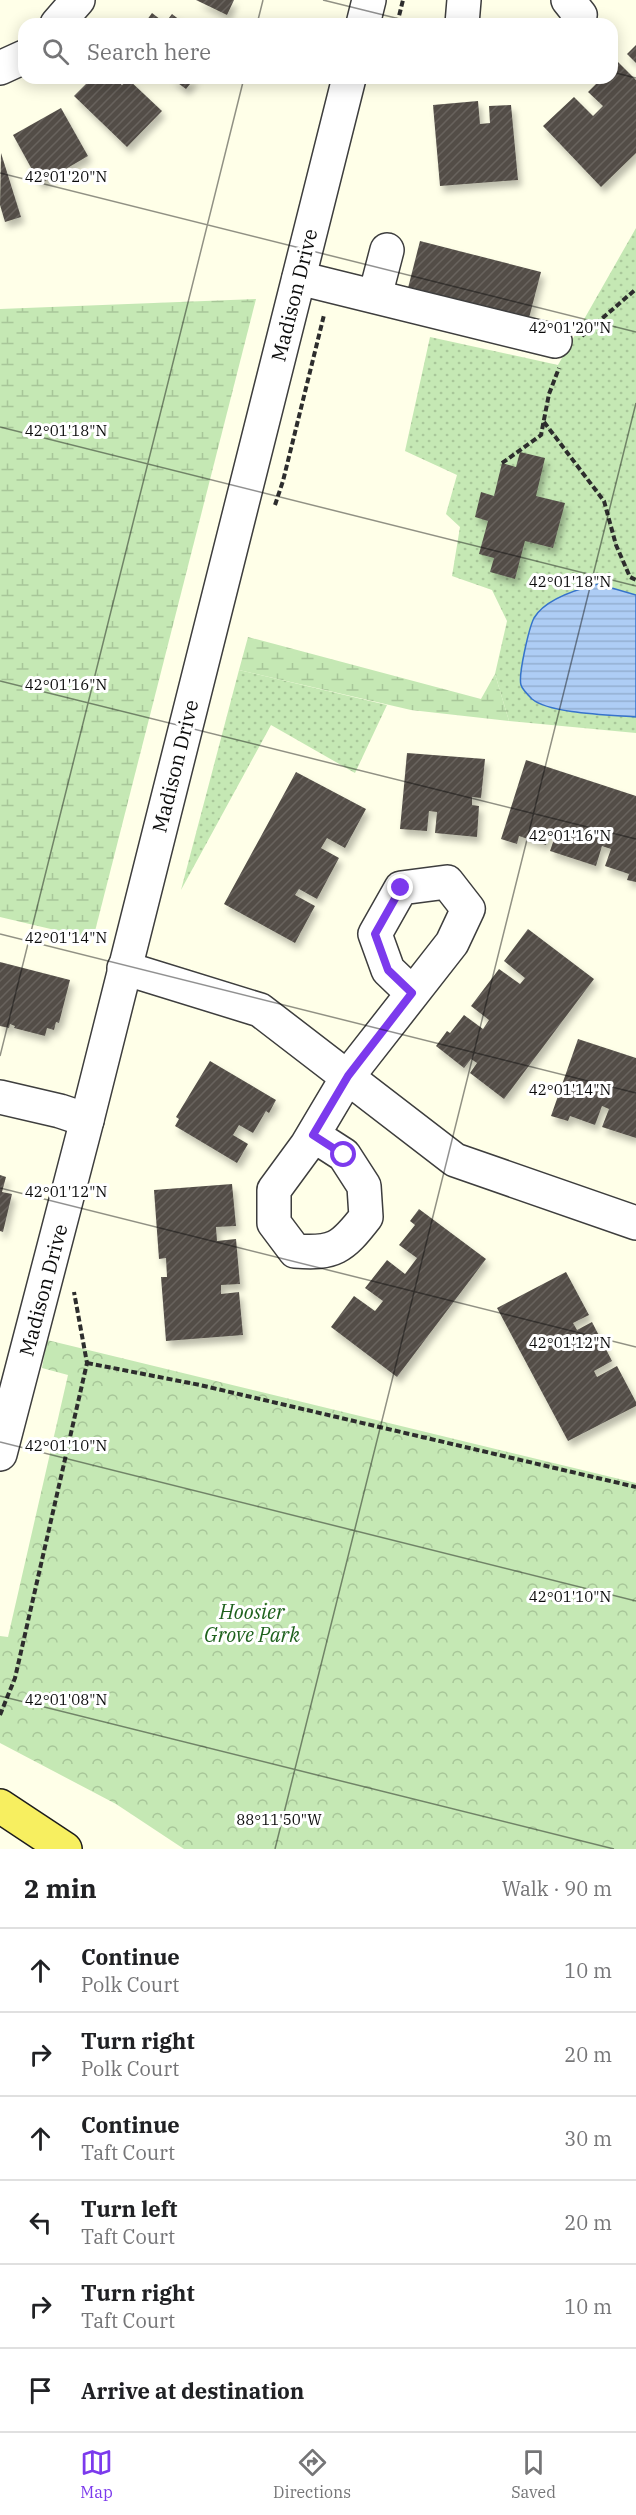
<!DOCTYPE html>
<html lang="en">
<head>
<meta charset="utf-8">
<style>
  :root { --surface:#fff; --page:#f2f2f2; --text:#202124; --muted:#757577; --line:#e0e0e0; --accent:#7c3aed }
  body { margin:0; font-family:"IBM Plex Serif",serif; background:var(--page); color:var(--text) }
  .stop { position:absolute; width:18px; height:18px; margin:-14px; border:4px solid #7c3aed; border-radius:50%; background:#fff }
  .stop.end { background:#7c3aed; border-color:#fff; box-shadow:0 2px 6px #0008 }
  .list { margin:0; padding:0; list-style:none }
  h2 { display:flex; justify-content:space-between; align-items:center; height:78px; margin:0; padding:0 24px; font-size:26px }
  h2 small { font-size:20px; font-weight:400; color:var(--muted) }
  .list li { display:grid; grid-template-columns:39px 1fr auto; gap:18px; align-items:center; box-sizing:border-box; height:84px; padding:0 24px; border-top:2px solid var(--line) }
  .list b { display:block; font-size:22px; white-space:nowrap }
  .list p { margin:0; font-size:20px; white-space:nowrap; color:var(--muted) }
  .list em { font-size:20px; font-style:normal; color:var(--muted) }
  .icon { flex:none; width:33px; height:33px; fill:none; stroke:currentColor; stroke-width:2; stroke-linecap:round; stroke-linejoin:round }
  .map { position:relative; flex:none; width:636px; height:1849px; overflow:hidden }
  .search { position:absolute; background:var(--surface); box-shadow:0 3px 15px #0003; left:18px; right:18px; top:18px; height:66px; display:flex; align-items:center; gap:15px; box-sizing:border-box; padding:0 21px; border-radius:18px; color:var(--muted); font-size:22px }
  .sheet { height:582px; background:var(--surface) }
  nav { display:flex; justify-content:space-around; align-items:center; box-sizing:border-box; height:84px; border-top:2px solid var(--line); background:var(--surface); font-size:16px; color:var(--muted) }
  nav a { display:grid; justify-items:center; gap:3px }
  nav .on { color:var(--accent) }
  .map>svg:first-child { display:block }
</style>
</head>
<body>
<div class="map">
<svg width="636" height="1849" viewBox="0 0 636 1849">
  <defs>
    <pattern id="grass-dots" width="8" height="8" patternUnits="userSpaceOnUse" patternTransform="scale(1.5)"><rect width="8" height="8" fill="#c5e8b4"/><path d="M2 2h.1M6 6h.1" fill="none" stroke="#a8c699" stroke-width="1.8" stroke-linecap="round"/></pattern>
    <pattern id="wetland-marsh" width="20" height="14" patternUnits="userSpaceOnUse" patternTransform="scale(1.5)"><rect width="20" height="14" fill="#c5e8b4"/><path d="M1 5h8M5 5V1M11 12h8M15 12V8" fill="none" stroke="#a8c699"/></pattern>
    <pattern id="park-crowns" width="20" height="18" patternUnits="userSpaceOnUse" patternTransform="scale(1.5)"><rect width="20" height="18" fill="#c5e8b4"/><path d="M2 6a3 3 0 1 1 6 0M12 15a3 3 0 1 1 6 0" fill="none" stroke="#a8c699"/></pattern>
    <pattern id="water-rules" width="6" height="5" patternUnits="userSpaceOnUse" patternTransform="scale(1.5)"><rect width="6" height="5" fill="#aecdf5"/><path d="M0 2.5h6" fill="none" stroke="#94afd1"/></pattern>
    <pattern id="building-hatch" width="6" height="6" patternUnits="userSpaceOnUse" patternTransform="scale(1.5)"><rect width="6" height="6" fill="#534e47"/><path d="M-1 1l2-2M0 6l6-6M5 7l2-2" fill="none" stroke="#67635d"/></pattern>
    <filter id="shadow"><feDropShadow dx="3.5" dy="6" stdDeviation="3" flood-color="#0004"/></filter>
  </defs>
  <rect width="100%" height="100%" fill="#ffffe8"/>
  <g fill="url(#grass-dots)">
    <polygon points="636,228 636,733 509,721 495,674 507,621 492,590 452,576 460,527 446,514 457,475 405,451 430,337 558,365"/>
    <polygon points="239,670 387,705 355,773 271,725 181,890"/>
  </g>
  <g fill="url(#wetland-marsh)">
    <polygon points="256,299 93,939 0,917 0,309"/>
    <polygon points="248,637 481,699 495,674 509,721 411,710 239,670"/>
  </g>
  <polygon fill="url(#park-crowns)" points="47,1340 636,1483 636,1849 184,1849 116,1804 0,1743 0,1636 8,1637 68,1375 42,1368"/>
  <path fill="url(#water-rules)" stroke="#3673cb" stroke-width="1.5" d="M598 584 636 595V717C612 715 550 714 532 699 529 696 522 689 521 685 518 675 529 628 534 618 545 599 578 589 598 584Z"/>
  <g fill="url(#building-hatch)" filter="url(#shadow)">
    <polygon points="196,0 234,0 227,15"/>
    <polygon points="152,13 165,23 172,14 185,24 144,24"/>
    <polygon points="636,45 636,63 627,54"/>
    <polygon points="618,62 636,80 636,153 601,187 543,126 574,97 593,116 603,106 588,92 602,78 612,78 612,69"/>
    <polygon points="92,78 114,78 122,85 128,79 162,111 127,147 74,96"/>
    <polygon points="171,78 195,78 186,89"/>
    <polygon points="478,101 480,124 490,123 489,106 511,105 518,180 440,186 433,105"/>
    <polygon points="61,108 88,156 40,184 13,135"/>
    <polygon points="1,153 21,217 5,222 0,205"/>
    <polygon points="420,241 541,272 529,318 408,288"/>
    <polygon points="520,452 545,458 536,496 565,503 553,548 525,541 515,579 490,572 494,558 479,554 488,521 475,517 481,492 494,496 502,463 516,467"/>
    <polygon points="407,753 485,759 481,798 472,797 472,805 479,806 477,837 435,833 437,812 429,811 427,831 400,829"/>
    <polygon points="526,760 636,796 636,882 627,880 629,874 605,866 611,849 602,846 596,866 550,851 556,833 551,831 546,845 519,836 517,844 501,839"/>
    <polygon points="296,772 366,809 345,848 327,838 321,848 339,858 317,899 299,889 295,895 315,906 295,943 224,904"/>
    <polygon points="528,929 594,979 504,1099 470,1073 477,1063 471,1059 464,1068 436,1046 447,1031 450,1033 464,1015 483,1029 489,1020 471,1006 499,969 520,984 525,978 504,961"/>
    <polygon points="0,962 70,980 59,1023 56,1022 54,1030 47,1028 45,1036 14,1028 15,1026 10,1024 9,1028 0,1026"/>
    <polygon points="578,1039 636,1058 636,1138 602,1127 609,1109 602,1106 595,1125 570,1116 568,1121 551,1116"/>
    <polygon points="210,1061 276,1100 269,1113 266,1111 253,1133 239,1125 233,1135 248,1144 237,1163 175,1126 179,1119 176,1117"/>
    <polygon points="0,1175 6,1177 2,1192 12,1194 3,1232 0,1231"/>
    <polygon points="232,1184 236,1226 216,1227 217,1241 236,1239 240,1284 221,1285 221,1294 239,1292 243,1335 166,1341 161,1277 167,1277 166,1258 159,1259 154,1190"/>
    <polygon points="419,1209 486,1259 397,1377 331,1327 354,1296 375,1311 383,1301 365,1288 387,1260 405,1274 417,1258 399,1245 415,1225 410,1221"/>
    <polygon points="566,1272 589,1315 573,1323 577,1330 592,1322 612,1361 594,1371 597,1377 617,1366 636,1402 636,1406 568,1441 497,1308"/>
  </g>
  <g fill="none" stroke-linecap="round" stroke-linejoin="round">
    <g stroke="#3e3e3e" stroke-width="36">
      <g id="minor">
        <polyline points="568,0 580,15 576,24"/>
        <polyline points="57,24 78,0"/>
        <polyline points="363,24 369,0"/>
        <polyline points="462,24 464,0"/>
        <polyline points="0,68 24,57"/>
        <polyline points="299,278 555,341"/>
        <polyline points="375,296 387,250"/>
        <polyline points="124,968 260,1010 455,1160 636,1223"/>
        <polyline points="0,1097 60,1111 87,1120"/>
        <path d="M313 1135 344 1155 364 1186 366 1217C342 1248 334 1254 295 1251L274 1223V1190L307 1145 348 1076 452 943 468 909 447 882 401 888 375 934 388 970 412 993"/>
        <polyline points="0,1454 87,1120 349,78"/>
      </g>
    </g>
    <g stroke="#1c1c1c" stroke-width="36">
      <polyline id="major" points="0,1806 65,1849"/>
    </g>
    <g stroke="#2d2d2d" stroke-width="4" stroke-dasharray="6 3" stroke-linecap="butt">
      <polyline points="397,24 403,0"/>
      <polyline points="582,336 636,289"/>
      <polyline points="544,422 604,501 616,545 630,577 636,580"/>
      <polyline points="502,463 541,435 549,394 559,368"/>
      <polyline points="275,505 283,481 324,315"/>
      <polyline points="87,1363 200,1385 636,1487"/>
      <polyline points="0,1715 15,1678 87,1363 74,1292"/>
    </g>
    <use href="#minor" stroke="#fff" stroke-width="33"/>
    <use href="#major" stroke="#f7ef60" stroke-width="33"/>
  </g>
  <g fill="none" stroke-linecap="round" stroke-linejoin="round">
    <polyline stroke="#7c3aed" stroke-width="8" points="344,1155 313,1135 348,1076 412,993 388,970 375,934 401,888"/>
  </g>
  <path fill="none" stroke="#0b0b0b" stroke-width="1.5" stroke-opacity="0.45" d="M323 0 420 24M257 24 263 0M612 72 636 78M0 173 636 332M0 427 636 586M0 681 636 839M0 934 636 1093M0 1056 244 78M0 1188 636 1347M0 1442 636 1601M0 1696 614 1849M275 1849 636 403"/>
  <g text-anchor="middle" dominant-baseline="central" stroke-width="6" stroke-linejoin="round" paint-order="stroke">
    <g font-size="20" fill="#0b0b0b" stroke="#fff">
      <text transform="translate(294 295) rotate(-76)">Madison Drive</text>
      <text transform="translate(175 766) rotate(-76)">Madison Drive</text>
      <text transform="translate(43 1290) rotate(-75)">Madison Drive</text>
    </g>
    <g font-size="20" font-style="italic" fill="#1e611d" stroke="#fff">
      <text x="252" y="1611">Hoosier<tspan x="252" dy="23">Grove Park</tspan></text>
    </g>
  </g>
  <g font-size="15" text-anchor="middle" fill="#0b0b0b" stroke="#fff" stroke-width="6" stroke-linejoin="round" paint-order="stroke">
    <text x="66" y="182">42°01'20"N</text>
    <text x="570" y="333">42°01'20"N</text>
    <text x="66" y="436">42°01'18"N</text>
    <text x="570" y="587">42°01'18"N</text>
    <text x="66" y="690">42°01'16"N</text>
    <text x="570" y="841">42°01'16"N</text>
    <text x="66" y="943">42°01'14"N</text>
    <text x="570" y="1095">42°01'14"N</text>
    <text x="66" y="1197">42°01'12"N</text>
    <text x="570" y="1348">42°01'12"N</text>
    <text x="66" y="1451">42°01'10"N</text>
    <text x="570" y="1602">42°01'10"N</text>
    <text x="66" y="1705">42°01'08"N</text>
    <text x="279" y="1825">88°11'50"W</text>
  </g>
</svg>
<div class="stop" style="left:344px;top:1155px"></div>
<div class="stop end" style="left:401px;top:888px"></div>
<div class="search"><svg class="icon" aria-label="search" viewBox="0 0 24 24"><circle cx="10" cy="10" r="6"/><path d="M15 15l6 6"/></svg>Search here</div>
</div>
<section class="sheet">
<h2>2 min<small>Walk · 90 m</small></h2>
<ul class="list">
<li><svg class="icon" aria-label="ahead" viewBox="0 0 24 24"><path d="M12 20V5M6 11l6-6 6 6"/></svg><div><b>Continue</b><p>Polk Court</p></div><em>10 m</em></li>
<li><svg class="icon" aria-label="right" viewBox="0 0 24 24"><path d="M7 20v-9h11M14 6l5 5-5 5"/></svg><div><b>Turn right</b><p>Polk Court</p></div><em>20 m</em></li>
<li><svg class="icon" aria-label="ahead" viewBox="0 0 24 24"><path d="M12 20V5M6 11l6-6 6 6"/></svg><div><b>Continue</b><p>Taft Court</p></div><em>30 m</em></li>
<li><svg class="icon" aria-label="left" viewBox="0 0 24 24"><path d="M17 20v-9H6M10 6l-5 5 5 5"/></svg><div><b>Turn left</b><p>Taft Court</p></div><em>20 m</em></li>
<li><svg class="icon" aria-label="right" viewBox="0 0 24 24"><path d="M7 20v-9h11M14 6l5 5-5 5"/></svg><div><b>Turn right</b><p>Taft Court</p></div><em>10 m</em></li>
<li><svg class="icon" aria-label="arrive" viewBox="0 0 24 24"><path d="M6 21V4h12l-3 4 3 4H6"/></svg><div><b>Arrive at destination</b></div></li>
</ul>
</section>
<nav>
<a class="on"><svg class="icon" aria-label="map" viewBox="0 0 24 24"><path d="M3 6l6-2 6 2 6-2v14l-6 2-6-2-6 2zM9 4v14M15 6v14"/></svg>Map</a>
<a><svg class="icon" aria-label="directions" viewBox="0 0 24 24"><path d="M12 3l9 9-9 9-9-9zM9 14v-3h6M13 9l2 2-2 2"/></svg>Directions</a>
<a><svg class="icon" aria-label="saved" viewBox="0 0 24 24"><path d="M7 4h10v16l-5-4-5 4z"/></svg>Saved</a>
</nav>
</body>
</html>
